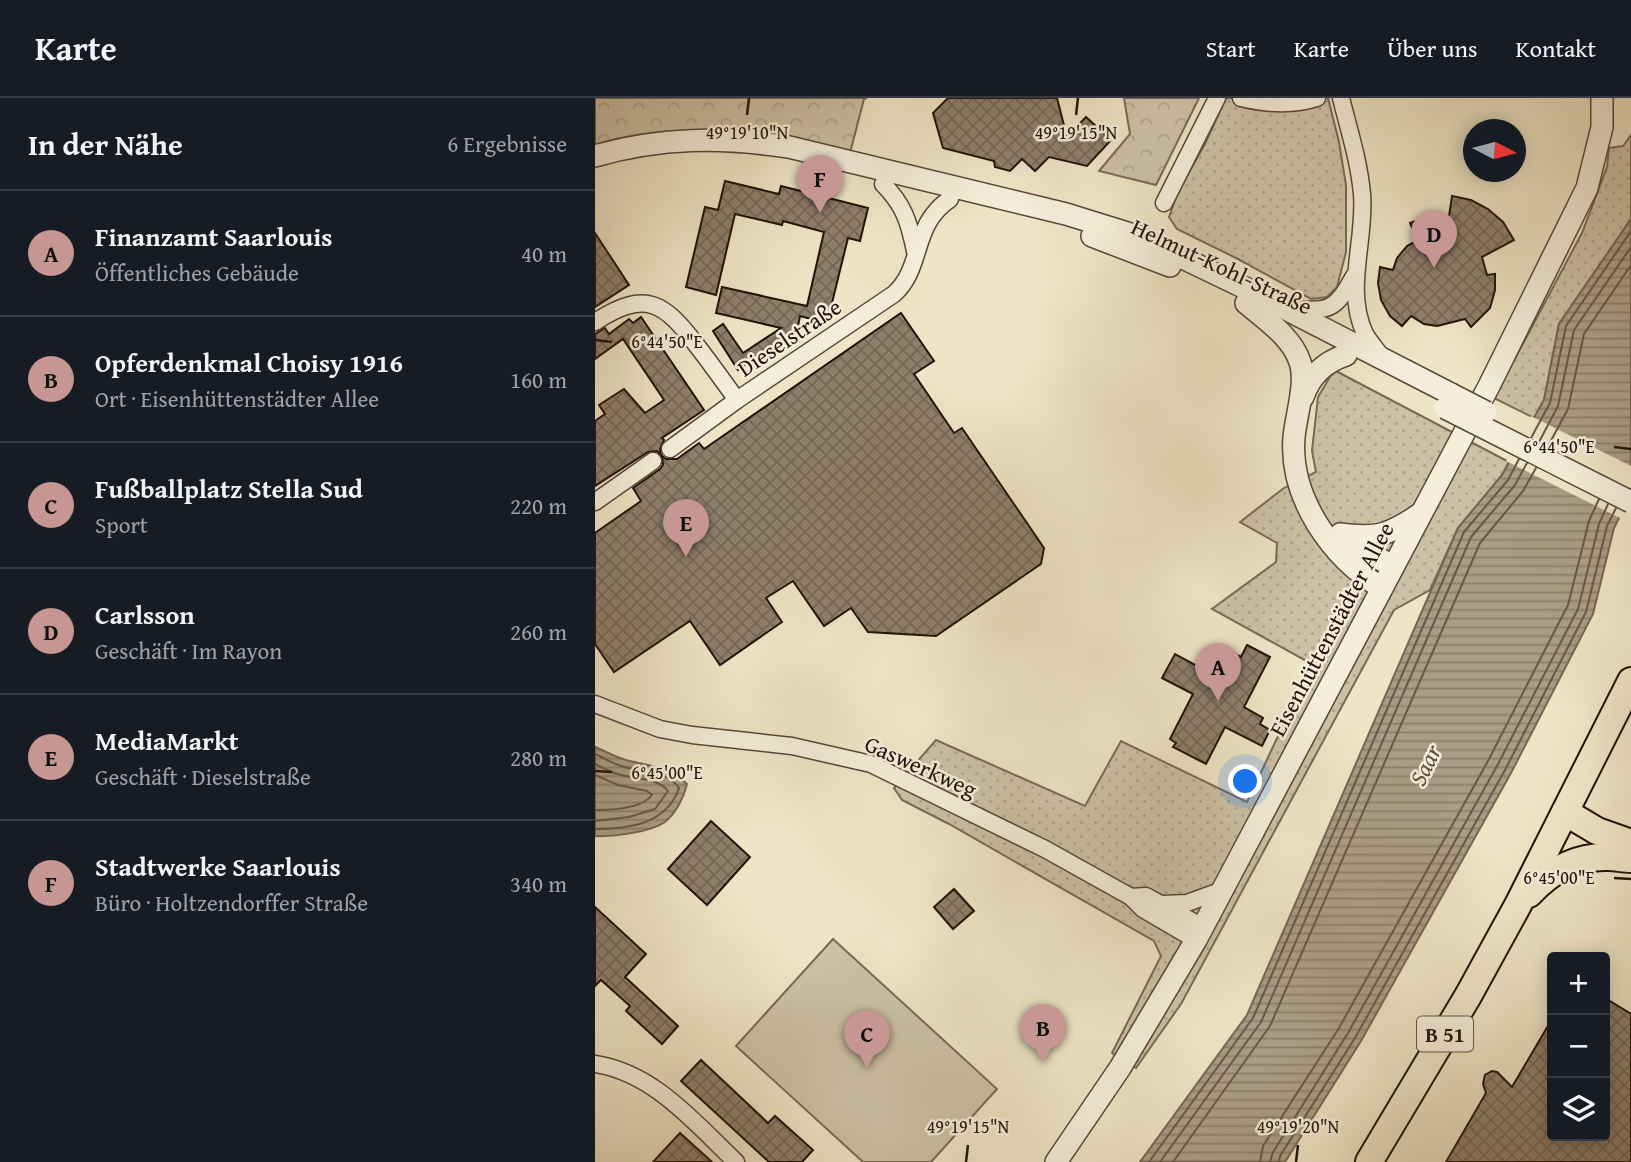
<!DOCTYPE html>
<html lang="de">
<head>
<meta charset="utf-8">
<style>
  :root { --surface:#171b24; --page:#20242c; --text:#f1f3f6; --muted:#9ea1a6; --line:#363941; --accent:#c59692 }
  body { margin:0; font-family:"Gentium Book Plus",serif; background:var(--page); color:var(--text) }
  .controls { position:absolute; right:21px; bottom:21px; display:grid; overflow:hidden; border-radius:7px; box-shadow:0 4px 18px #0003 }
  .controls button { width:63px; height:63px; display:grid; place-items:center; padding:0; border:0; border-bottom:2px solid var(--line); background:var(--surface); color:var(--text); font:35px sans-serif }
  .compass { position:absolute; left:868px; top:21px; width:63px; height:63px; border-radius:50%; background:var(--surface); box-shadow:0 4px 18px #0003; rotate:96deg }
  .you { position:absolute; left:651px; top:684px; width:24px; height:24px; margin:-18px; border:5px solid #fff; border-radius:50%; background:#1a73e8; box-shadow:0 0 0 10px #1a73e833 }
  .badge { display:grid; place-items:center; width:46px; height:46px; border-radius:50%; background:var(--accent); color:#111; font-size:23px; font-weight:700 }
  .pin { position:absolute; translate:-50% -58px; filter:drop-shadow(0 2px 4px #0008) }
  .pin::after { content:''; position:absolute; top:37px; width:24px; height:21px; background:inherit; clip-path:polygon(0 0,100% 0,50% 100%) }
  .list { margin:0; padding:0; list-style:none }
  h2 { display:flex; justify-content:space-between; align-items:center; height:91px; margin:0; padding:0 28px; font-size:30px }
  h2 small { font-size:23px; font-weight:400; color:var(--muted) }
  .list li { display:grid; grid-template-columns:46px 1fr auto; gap:21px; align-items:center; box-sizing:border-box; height:126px; padding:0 28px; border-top:2px solid var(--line) }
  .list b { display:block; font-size:26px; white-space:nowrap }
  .list p { margin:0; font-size:23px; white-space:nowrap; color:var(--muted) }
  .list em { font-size:23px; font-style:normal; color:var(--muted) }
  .icon { flex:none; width:38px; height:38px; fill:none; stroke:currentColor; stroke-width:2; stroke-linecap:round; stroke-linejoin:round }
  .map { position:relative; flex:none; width:1036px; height:1064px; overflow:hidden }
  header { display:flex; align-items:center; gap:42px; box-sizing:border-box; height:98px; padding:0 35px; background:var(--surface); border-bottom:2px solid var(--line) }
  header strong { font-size:33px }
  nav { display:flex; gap:38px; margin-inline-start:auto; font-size:24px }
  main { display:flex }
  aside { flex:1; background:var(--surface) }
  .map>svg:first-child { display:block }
</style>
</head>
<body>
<header>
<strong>Karte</strong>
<nav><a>Start</a><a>Karte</a><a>Über uns</a><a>Kontakt</a></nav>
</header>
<main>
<aside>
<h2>In der Nähe<small>6 Ergebnisse</small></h2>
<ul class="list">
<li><span class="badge">A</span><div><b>Finanzamt Saarlouis</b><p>Öffentliches Gebäude</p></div><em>40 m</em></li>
<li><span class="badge">B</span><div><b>Opferdenkmal Choisy 1916</b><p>Ort · Eisenhüttenstädter Allee</p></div><em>160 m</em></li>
<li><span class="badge">C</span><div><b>Fußballplatz Stella Sud</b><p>Sport</p></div><em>220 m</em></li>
<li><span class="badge">D</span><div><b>Carlsson</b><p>Geschäft · Im Rayon</p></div><em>260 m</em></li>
<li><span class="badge">E</span><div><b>MediaMarkt</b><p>Geschäft · Dieselstraße</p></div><em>280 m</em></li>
<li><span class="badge">F</span><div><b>Stadtwerke Saarlouis</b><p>Büro · Holtzendorffer Straße</p></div><em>340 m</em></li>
</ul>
</aside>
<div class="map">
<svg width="1036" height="1064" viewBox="0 0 1036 1064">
  <defs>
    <pattern id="grass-dots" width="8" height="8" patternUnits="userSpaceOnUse" patternTransform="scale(1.75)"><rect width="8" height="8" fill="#ccc1a6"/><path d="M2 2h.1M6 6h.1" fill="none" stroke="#afa58d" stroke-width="1.8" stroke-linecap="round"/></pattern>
    <pattern id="forest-crowns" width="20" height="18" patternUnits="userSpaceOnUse" patternTransform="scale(1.75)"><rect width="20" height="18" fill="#ccc1a6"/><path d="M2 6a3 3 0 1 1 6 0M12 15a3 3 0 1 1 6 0" fill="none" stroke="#afa58d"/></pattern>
    <pattern id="water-rules" width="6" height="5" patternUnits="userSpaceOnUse" patternTransform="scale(1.75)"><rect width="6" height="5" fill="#aa9d85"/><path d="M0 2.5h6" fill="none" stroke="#8a7f6b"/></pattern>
    <pattern id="building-cross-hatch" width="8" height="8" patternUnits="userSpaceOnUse" patternTransform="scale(1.75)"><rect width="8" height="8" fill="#8e7f6b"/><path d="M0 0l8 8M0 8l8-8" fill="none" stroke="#746756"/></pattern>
  </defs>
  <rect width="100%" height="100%" fill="#eee5c6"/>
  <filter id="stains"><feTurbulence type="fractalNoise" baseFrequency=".00286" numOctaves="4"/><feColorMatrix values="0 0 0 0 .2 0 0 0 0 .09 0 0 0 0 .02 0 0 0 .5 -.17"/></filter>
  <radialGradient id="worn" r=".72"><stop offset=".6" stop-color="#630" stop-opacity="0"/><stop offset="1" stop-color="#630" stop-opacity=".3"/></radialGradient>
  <g fill="url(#grass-dots)" stroke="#786957" stroke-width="2">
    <polygon points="631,0 733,0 744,44 751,87 751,154 742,189 732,199 716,201 643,161 582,131 574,119 583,94 610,46"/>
    <polygon points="1036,37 1036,121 964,226 949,302 939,320 899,300 987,135 1012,69 1014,50 1028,48"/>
    <polygon points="739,272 914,364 907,377 863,430 835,492 799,512 586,906 541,970 517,955 566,858 559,843 354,726 307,702 299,690 341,642 490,708 526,643 652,704 717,566 617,511 681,464 682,445 645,424 689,390 721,374 717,353 723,299"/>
  </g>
  <g fill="url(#forest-crowns)" stroke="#786957" stroke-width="2">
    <path d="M0 0H272L269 1 255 55C171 39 84 19 0 47Z"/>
    <polygon points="529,0 604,0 561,87 504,73 535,36"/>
  </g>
  <polygon fill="#ccc1a6" stroke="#786957" stroke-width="2" points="238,841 402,991 336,1064 268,1064 141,948"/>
  <g fill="url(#water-rules)" stroke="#756553" stroke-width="2">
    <polygon points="1036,121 1036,396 1019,430 998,516 916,675 766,943 690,1064 545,1064 652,917 863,430 907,377 949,302 964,226"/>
    <path d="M0 649C10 653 20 659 31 662 54 668 74 669 92 686 89 699 81 715 70 724 56 734 18 739 0 738Z"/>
  </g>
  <polygon fill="#eee5c6" points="936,318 1036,368 1036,404 1027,421 911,363"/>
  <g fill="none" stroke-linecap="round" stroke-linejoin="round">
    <g stroke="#685746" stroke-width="2">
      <polyline points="936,340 955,305 971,228 1036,133"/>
      <polyline points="944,344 963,308 979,232 1036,149"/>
      <polyline points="953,348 973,311 989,236 1036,167"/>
      <path d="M0 656C9 660 17 665 26 668 45 674 72 672 84 690 72 726 34 731 0 731"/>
      <path d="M0 666C8 670 17 675 26 677 41 681 63 680 73 693L60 711 34 719 0 723"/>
      <path d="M0 677 23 687 52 693 57 697C47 711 16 712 0 712"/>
      <polyline points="554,1064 658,920 869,434 913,382 924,361"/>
      <polyline points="565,1064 666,924 876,439 920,387 932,365"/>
      <polyline points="578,1064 675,928 885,445 928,393 941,370"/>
      <polyline points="665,1064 668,1048 744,930 893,663 973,507 994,423 1004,401"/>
      <polyline points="675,1064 678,1054 753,935 902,668 983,511 1004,426 1013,406"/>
      <polyline points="684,1064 685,1058 760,940 910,672 991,514 1012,428 1021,410"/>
    </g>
  </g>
  <g fill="url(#building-cross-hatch)" stroke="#251108" stroke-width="2">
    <polygon points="353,0 462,0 472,39 491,19 516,42 492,68 454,59 440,73 427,61 415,73 400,69 399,63 348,50 338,15"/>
    <polygon points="130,83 184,96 186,88 273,110 265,143 253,140 232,225 205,218 202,233 143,272 118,233 128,226 148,255 186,230 121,215 127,189 212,208 229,134 188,123 187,127 140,116 121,197 91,189 110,109 123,112"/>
    <polygon points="857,98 876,102 893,111 908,124 919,142 887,159 892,177 900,176 900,192 895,210 876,229 870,221 842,228 829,226 816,218 807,228 795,218 786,202 783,185 785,169 798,172 802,160 812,148 823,142 815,125 834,118 854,118"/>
    <polygon points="0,135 34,187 0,209"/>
    <polygon points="306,215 339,263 319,276 359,335 367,330 449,450 446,466 341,538 273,534 256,510 229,528 198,483 171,500 187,524 125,567 95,523 19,574 0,546 0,435 46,403 38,390 65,371 68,367 67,358 71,361 82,361 104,345 109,351"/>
    <polygon points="46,219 109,312 67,340 69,342 65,351 66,357 62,353 53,354 0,388 0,323 10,316 4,307 29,291 50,315 69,302 28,241 0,261 0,236 10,230 14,236 34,221 38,225"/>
    <polygon points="652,547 675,559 649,609 668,620 665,626 675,632 667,648 630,629 611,666 578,649 581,645 575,641 598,596 567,580 580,556 613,574 627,549 646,559"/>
    <polygon points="116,723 155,759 112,807 73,771"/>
    <polygon points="359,791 379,813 358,831 339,809"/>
    <polygon points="0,809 51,856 30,879 83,928 67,946 31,913 35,908 6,882 0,888"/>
    <polygon points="1010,900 1036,916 1036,1064 851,1064 891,995 888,986 890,977 897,973 902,974 917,989 957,921 957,1038 1010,1038"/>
    <polygon points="106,962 173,1025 180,1018 218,1052 207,1064 174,1064 86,983"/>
    <polygon points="85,1035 117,1064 58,1064"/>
  </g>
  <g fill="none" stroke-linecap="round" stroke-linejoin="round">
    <g stroke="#574638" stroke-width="19">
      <g id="minor">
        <path d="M646 0C671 6 697 8 722 0"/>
        <path d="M746 0C754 32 764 63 767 96 771 142 749 191 770 236 774 243 781 251 786 258"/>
        <path d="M288 86C309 107 314 124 320 153"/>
        <polyline points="569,105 622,0"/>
        <path d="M697 211C735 213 740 213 759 178"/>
        <path d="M0 224C51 191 69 204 103 249 116 266 129 284 142 302"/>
        <path d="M75 351 142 302 299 196C329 169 316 127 355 101"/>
        <polyline points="0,404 58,363"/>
        <polyline points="0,606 65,631 97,637 197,648 276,666 450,751 536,799 548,811 601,842"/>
        <polyline points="536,799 551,798 608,829"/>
        <polyline points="568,806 592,805 628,792"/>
        <path d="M0 966C59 975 100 1025 141 1064"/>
      </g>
    </g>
    <g stroke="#574638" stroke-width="24">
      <g id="tertiary">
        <path d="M0 58C67 39 125 39 194 49L471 116 542 138 648 189 856 296"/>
        <polyline points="497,138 575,168"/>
        <path d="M651 205C671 222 697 239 705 264 712 284 701 318 699 339 694 400 737 460 787 490"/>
        <path d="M708 299C715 278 729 264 751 257"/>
        <path d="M745 436C782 441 794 437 825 416"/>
        <polyline points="751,440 798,469"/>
        <polyline points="461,1064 525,970 601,842 894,288 992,90 1007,29 1007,0"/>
      </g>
    </g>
    <g stroke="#251108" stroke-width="30">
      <g id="primary">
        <polyline points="970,714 1002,733 1036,745"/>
        <path d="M934 796C955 773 981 758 1013 759 1021 759 1028 761 1036 761"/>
        <polyline points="774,1064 873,898 923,807 1036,583"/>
      </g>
    </g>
    <use href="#minor" stroke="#f4eeda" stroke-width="16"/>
    <use href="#tertiary" stroke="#f4eeda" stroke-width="21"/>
    <use href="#primary" stroke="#eee5c6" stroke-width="26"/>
    <g stroke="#574638" stroke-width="24" stroke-linecap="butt">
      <g id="tertiary-bridge">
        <polyline points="856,296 891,314"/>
        <polyline points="850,310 1036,404"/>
      </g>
    </g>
    <use href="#tertiary-bridge" stroke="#f4eeda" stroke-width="21"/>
  </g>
  <path fill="none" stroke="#251108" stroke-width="2.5" d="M152 17 154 0M481 17 483 0M0 242 17 244M1019 349 1036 351M0 673 17 674M1019 780 1036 781M371 1064 373 1047M701 1064 703 1047"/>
  <g text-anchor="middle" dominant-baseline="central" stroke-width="5" stroke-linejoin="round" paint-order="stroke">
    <rect fill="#f4eeda" stroke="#635347" stroke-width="2" x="822" y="918.5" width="56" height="35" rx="5"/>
    <g font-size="21" font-weight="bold" fill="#251108">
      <text x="850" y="936">B 51</text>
    </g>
    <g font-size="23" fill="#251108" stroke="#f4eeda">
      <text transform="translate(627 168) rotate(25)">Helmut-Kohl-Straße</text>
      <text transform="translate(194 239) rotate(-34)">Dieselstraße</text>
      <text transform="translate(736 531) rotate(-62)">Eisenhüttenstädter Allee</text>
      <text transform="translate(326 668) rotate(24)">Gaswerkweg</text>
    </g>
    <g font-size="24" font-style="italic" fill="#615040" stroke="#f4eeda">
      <text transform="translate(830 667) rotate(-64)">Saar</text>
    </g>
  </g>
  <g font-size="18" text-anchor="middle" fill="#251108" stroke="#f4eeda" stroke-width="5" stroke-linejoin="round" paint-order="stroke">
    <text x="152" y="41">49°19'10"N</text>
    <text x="481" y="41">49°19'15"N</text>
    <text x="72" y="250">6°44'50"E</text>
    <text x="964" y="355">6°44'50"E</text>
    <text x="72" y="681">6°45'00"E</text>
    <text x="964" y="786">6°45'00"E</text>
    <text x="373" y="1035">49°19'15"N</text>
    <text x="703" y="1035">49°19'20"N</text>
  </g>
  <rect width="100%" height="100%" filter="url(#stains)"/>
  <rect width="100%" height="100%" fill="url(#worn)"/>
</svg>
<div class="controls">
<button>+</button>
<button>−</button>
<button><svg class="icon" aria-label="layers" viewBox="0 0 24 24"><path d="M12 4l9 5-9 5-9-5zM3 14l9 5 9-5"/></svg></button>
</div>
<svg class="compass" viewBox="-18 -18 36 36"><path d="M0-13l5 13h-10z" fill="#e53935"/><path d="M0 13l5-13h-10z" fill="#9ea1a6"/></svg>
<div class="you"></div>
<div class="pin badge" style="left:623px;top:603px">A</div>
<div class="pin badge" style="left:448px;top:964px">B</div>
<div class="pin badge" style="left:272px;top:970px">C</div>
<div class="pin badge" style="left:839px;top:170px">D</div>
<div class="pin badge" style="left:91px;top:459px">E</div>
<div class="pin badge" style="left:225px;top:115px">F</div>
</div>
</main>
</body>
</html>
